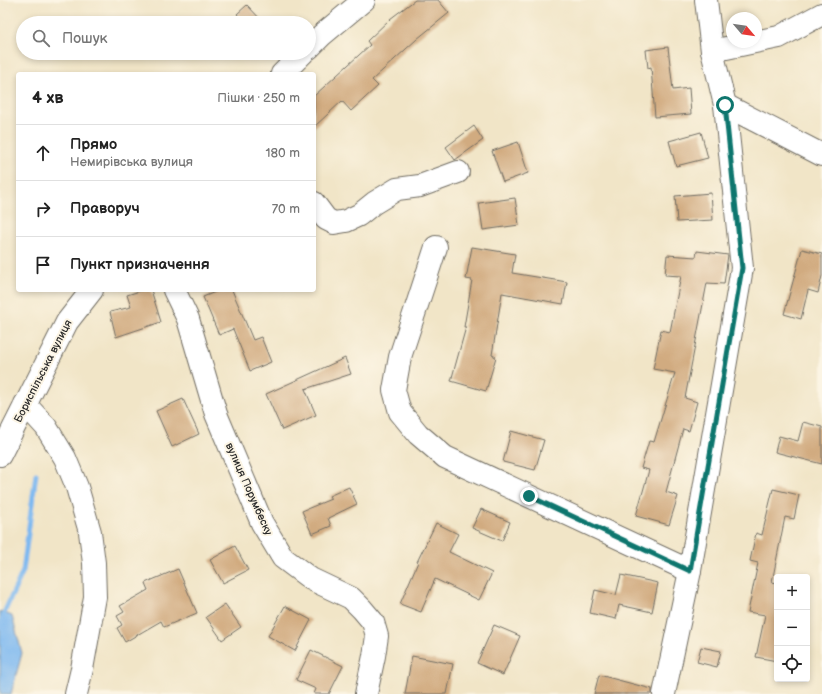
<!DOCTYPE html>
<html lang="uk">
<head>
<meta charset="utf-8">
<style>
  :root { --surface:#fff; --page:#f2f2f2; --text:#222; --muted:#767676; --line:#e0e0e0 }
  body { margin:0; font-family:"Balsamiq Sans",sans-serif; background:var(--page); color:var(--text) }
  .controls { position:absolute; right:12px; bottom:12px; display:grid; overflow:hidden; border-radius:4px; box-shadow:0 2px 6px #0003 }
  .controls button { width:36px; height:36px; display:grid; place-items:center; padding:0; border:0; border-bottom:1px solid var(--line); background:var(--surface); color:var(--text); font:20px sans-serif }
  .compass { position:absolute; left:726px; top:12px; width:36px; height:36px; border-radius:50%; background:var(--surface); box-shadow:0 2px 6px #0003; rotate:119deg }
  .stop { position:absolute; width:12px; height:12px; margin:-9px; border:3px solid #0f766e; border-radius:50%; background:#fff }
  .stop.end { background:#0f766e; border-color:#fff; box-shadow:0 1px 4px #0008 }
  .list { margin:0; padding:0; list-style:none }
  h2 { display:flex; justify-content:space-between; align-items:center; height:52px; margin:0; padding:0 16px; font-size:17px }
  h2 small { font-size:13px; font-weight:400; color:var(--muted) }
  .list li { display:grid; grid-template-columns:26px 1fr auto; gap:12px; align-items:center; box-sizing:border-box; height:56px; padding:0 16px; border-top:1px solid var(--line) }
  .list b { display:block; font-size:15px; white-space:nowrap }
  .list p { margin:0; font-size:13px; white-space:nowrap; color:var(--muted) }
  .list em { font-size:13px; font-style:normal; color:var(--muted) }
  .icon { flex:none; width:22px; height:22px; fill:none; stroke:currentColor; stroke-width:2; stroke-linecap:round; stroke-linejoin:round }
  .map { position:relative; flex:none; width:822px; height:694px; overflow:hidden }
  .search { position:absolute; background:var(--surface); box-shadow:0 2px 6px #0003; left:16px; top:16px; width:300px; height:44px; display:flex; align-items:center; gap:10px; box-sizing:border-box; padding:0 14px; border-radius:22px; color:var(--muted); font-size:15px }
  .panel { position:absolute; background:var(--surface); box-shadow:0 2px 6px #0003; left:16px; top:72px; width:300px; height:220px; border-radius:4px }
  .map>svg:first-child { display:block }
</style>
</head>
<body>
<div class="map">
<svg width="822" height="694" viewBox="0 0 822 694">
  <rect width="100%" height="100%" fill="#fcf5e5"/>
  <filter id="ink" filterUnits="userSpaceOnUse"><feTurbulence type="fractalNoise" baseFrequency=".025" numOctaves="2"/><feDisplacementMap in="SourceGraphic" scale="8" xChannelSelector="R" yChannelSelector="G"/><feConvolveMatrix kernelMatrix="1 2 1 2 8 2 1 2 1" color-interpolation-filters="sRGB"/></filter>
  <filter id="wash" filterUnits="userSpaceOnUse"><feTurbulence type="fractalNoise" baseFrequency=".012" numOctaves="4" result="noise"/><feDisplacementMap in="SourceGraphic" scale="16" xChannelSelector="R" yChannelSelector="G"/><feGaussianBlur stdDeviation="0.9" result="paint"/><feColorMatrix in="noise" values="0 0 0 0 0 0 0 0 0 0 0 0 0 0 0 0 0 1.4 0 .05"/><feComposite in="paint" operator="in"/></filter>
  <g filter="url(#wash)">
    <rect width="100%" height="100%" fill="#f1e5c7"/>
    <polygon fill="#7fb9f0" stroke="#55728e" points="0,611 12,616 22,653 11,694 0,694"/>
    <g fill="none" stroke-linecap="round" stroke-linejoin="round">
      <polyline stroke="#7fb9f0" stroke-width="5" points="0,627 4,613 23,571 36,474"/>
    </g>
    <g id="blocks">
      <g fill="#d1ab80">
        <polygon points="415,0 438,0 449,13 417,39 372,80 378,86 351,111 342,101 314,127 314,96 370,45 367,41 390,19"/>
        <polygon points="247,5 264,23 245,23 237,14"/>
        <polygon points="668,47 673,90 689,88 691,114 655,117 651,67 648,68 646,50"/>
        <polygon points="474,126 483,140 455,160 446,147"/>
        <polygon points="701,132 708,158 676,166 669,141"/>
        <polygon points="518,142 528,173 503,182 492,151"/>
        <polygon points="711,193 713,220 677,222 675,196"/>
        <polygon points="515,198 519,225 483,230 479,203"/>
        <polygon points="472,247 515,254 512,273 567,282 563,304 502,293 492,355 496,357 486,391 451,381 466,327 464,327 472,280 466,279"/>
        <polygon points="802,249 822,254 822,276 818,293 808,290 801,319 784,314"/>
        <polygon points="697,251 728,255 724,284 707,283 685,398 697,402 689,431 683,429 666,492 678,496 669,525 636,516 649,470 641,468 649,441 654,442 675,373 653,369 661,330 670,332 681,276 665,275 667,255 696,257"/>
        <polygon points="143,290 151,290 161,322 116,337 110,312 131,307 127,295"/>
        <polygon points="220,290 232,290 253,340 261,337 271,362 250,371 233,329 219,335 203,297"/>
        <polygon points="345,358 351,374 305,389 316,415 282,430 266,394"/>
        <polygon points="183,399 199,434 172,447 156,411"/>
        <polygon points="803,422 822,427 822,464 775,452 779,436 798,441"/>
        <polygon points="511,431 544,440 535,470 503,462"/>
        <polygon points="349,487 357,504 328,518 331,526 312,534 302,511 331,499 329,496"/>
        <polygon points="773,489 799,495 794,519 785,517 772,582 777,583 777,661 756,657 765,615 748,612 758,563 750,561 756,533 762,535"/>
        <polygon points="481,509 510,522 502,541 472,528"/>
        <polygon points="436,523 458,534 449,552 492,573 479,600 435,579 421,612 400,604 418,562 417,562"/>
        <polygon points="235,546 248,570 223,583 210,560"/>
        <polygon points="178,569 197,613 164,627 161,621 125,642 117,628 122,625 117,616 124,612 120,606 148,590 145,583"/>
        <polygon points="621,575 658,583 652,612 619,605 616,619 590,613 595,590 616,595"/>
        <polygon points="225,604 241,627 222,640 206,617"/>
        <polygon points="285,606 311,620 295,651 268,636"/>
        <polygon points="494,625 520,636 503,675 477,663"/>
        <polygon points="701,647 721,651 717,667 697,662"/>
        <polygon points="311,650 343,666 329,694 314,694 316,689 296,680"/>
        <polygon points="412,656 453,664 447,694 405,694"/>
        <polygon points="599,675 652,689 652,694 594,694"/>
      </g>
    </g>
  </g>
  <g filter="url(#ink)">
    <use href="#blocks" fill-opacity="0" stroke="#706c62" stroke-width="1"/>
    <g fill="none" stroke-linecap="round" stroke-linejoin="round">
      <g stroke="#706c62" stroke-width="24">
        <g id="minor">
          <polyline points="309,48 322,35 364,0"/>
          <polyline points="712,51 779,37 822,14"/>
          <polyline points="282,74 303,53"/>
          <polyline points="725,105 822,155"/>
          <polyline points="314,203 326,219 334,223 346,221 359,215 374,203 397,189 420,186 458,172"/>
          <polyline points="436,247 400,357 394,390 400,412 418,434 445,457 690,571"/>
          <polyline points="174,290 188,319 216,414 262,523 283,558 311,579 351,598 362,609 373,622 377,636 374,656 366,694"/>
          <polyline points="25,404 46,427 65,458 77,487 90,532 94,563 95,597 82,669 76,694"/>
          <polyline points="0,455 67,322 92,290"/>
          <polyline points="664,694 690,571 742,268 725,105 712,51 706,0"/>
        </g>
      </g>
      <use href="#minor" stroke="#fff" stroke-width="22"/>
    </g>
  </g>
  <g fill="none" stroke-linecap="round" stroke-linejoin="round" filter="url(#ink)">
    <polyline stroke="#0f766e" stroke-width="5" points="529,496 690,571 742,268 725,105"/>
  </g>
  <g text-anchor="middle" dominant-baseline="central" stroke-width="4" stroke-linejoin="round" paint-order="stroke">
    <g font-size="11" fill="#2b2b2b" stroke="#fcf5e5">
      <text transform="translate(43 371) rotate(-63)">Бориспільська вулиця</text>
      <text transform="translate(249 489) rotate(66)">вулиця Порумбеску</text>
    </g>
  </g>
</svg>
<div class="controls">
<button>+</button>
<button>−</button>
<button><svg class="icon" aria-label="locate" viewBox="0 0 24 24"><circle cx="12" cy="12" r="6"/><path d="M12 2v4M12 18v4M2 12h4M18 12h4"/></svg></button>
</div>
<svg class="compass" viewBox="-18 -18 36 36"><path d="M0-13l5 13h-10z" fill="#e53935"/><path d="M0 13l5-13h-10z" fill="#767676"/></svg>
<div class="stop" style="left:725px;top:105px"></div>
<div class="stop end" style="left:529px;top:496px"></div>
<div class="search"><svg class="icon" aria-label="search" viewBox="0 0 24 24"><circle cx="10" cy="10" r="6"/><path d="M15 15l6 6"/></svg>Пошук</div>
<section class="panel">
<h2>4 хв<small>Пішки · 250 m</small></h2>
<ul class="list">
<li><svg class="icon" aria-label="ahead" viewBox="0 0 24 24"><path d="M12 20V5M6 11l6-6 6 6"/></svg><div><b>Прямо</b><p>Немирівська вулиця</p></div><em>180 m</em></li>
<li><svg class="icon" aria-label="right" viewBox="0 0 24 24"><path d="M7 20v-9h11M14 6l5 5-5 5"/></svg><div><b>Праворуч</b></div><em>70 m</em></li>
<li><svg class="icon" aria-label="arrive" viewBox="0 0 24 24"><path d="M6 21V4h12l-3 4 3 4H6"/></svg><div><b>Пункт призначення</b></div></li>
</ul>
</section>
</div>
</body>
</html>
